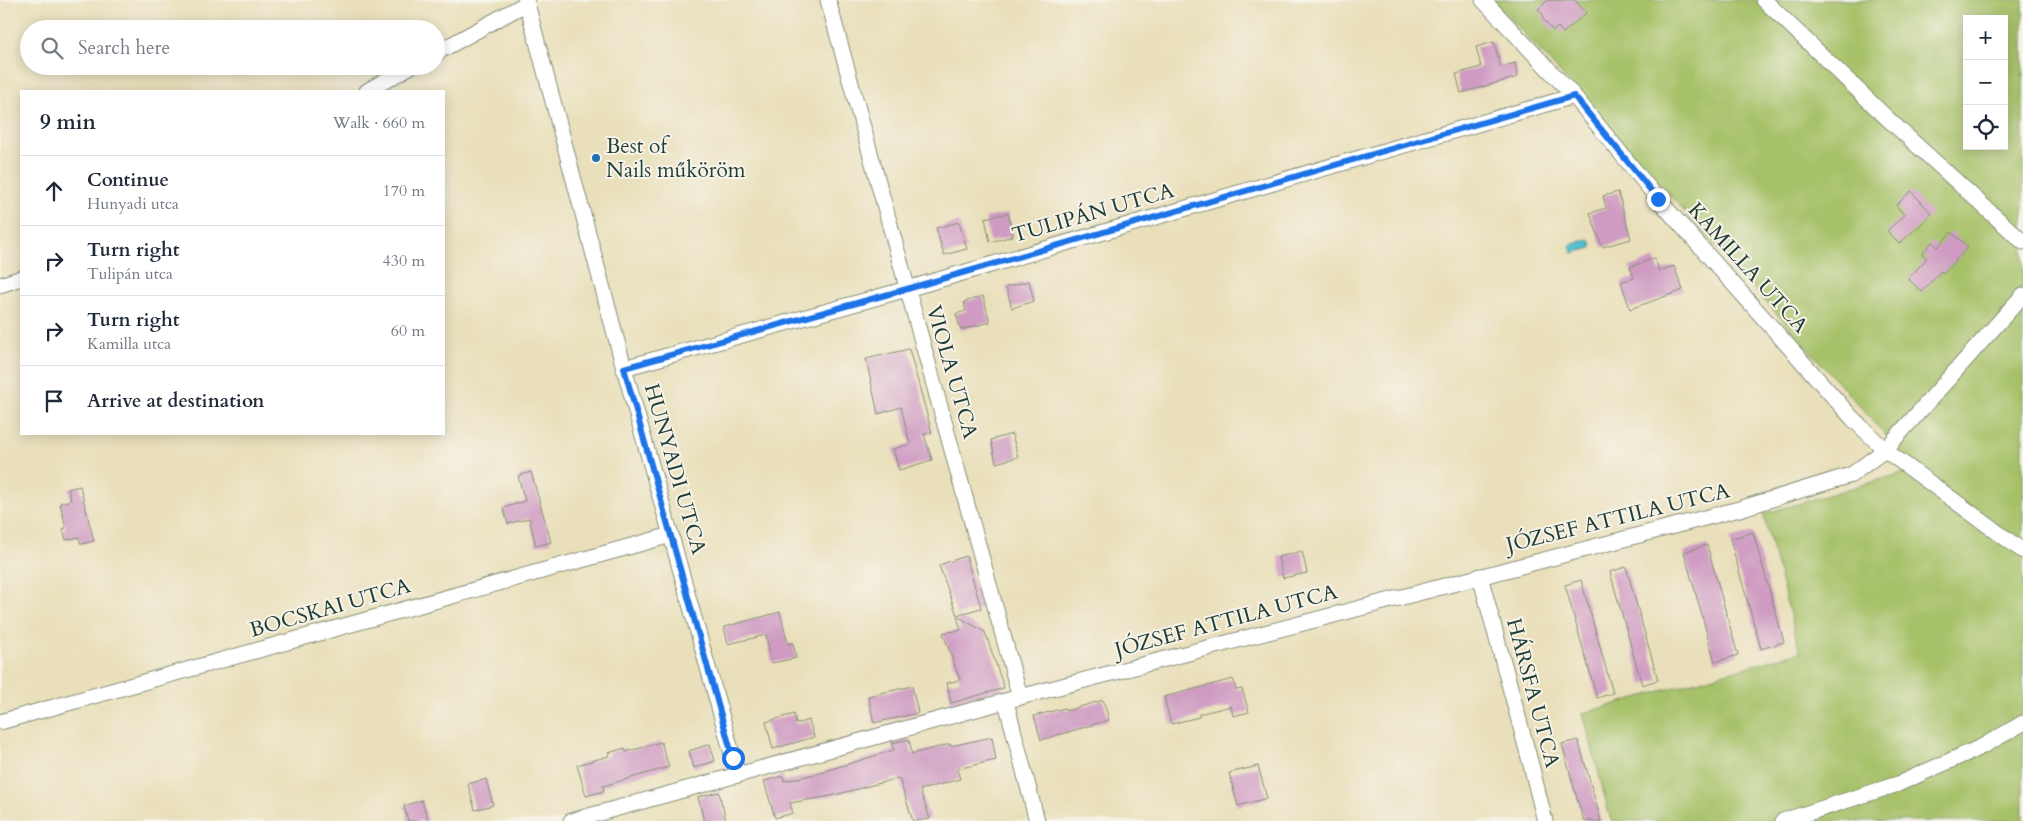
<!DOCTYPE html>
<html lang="en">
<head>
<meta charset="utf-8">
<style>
  :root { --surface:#fff; --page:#f6f6f7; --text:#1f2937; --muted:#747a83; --line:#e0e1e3 }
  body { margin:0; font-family:Cardo,serif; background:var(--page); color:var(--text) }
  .controls { position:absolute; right:15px; top:15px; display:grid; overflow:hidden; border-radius:0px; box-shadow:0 2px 12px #0003 }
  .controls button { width:45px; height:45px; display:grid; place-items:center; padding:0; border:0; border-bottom:1px solid var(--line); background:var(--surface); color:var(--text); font:25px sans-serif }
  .stop { position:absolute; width:15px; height:15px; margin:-11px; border:4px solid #1a73e8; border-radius:50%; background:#fff }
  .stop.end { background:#1a73e8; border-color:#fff; box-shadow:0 1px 5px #0008 }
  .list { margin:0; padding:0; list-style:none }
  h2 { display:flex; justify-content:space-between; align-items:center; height:65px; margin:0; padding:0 20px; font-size:21px }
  h2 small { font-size:16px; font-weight:400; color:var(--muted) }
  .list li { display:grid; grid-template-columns:32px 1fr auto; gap:15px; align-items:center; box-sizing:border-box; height:70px; padding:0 20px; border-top:1px solid var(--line) }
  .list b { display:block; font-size:19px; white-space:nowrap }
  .list p { margin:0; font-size:16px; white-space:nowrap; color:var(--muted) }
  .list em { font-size:16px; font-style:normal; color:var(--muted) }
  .icon { flex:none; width:28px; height:28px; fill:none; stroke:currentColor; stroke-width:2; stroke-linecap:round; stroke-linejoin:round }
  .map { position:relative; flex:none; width:2023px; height:821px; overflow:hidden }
  .search { position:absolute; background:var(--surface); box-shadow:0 2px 12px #0003; left:20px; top:20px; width:425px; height:55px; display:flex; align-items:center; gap:12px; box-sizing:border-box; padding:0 18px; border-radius:28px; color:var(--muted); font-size:19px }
  .panel { position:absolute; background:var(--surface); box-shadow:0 2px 12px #0003; left:20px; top:90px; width:425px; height:345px; border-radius:0px }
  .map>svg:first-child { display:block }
</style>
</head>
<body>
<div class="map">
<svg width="2023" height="821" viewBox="0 0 2023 821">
  <rect width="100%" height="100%" fill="#f7f3e8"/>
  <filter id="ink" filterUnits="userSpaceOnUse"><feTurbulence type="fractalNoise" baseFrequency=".02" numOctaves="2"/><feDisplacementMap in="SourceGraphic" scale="10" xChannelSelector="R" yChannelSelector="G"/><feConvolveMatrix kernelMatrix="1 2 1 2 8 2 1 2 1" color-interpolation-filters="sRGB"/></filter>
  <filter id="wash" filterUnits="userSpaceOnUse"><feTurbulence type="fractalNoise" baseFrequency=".0096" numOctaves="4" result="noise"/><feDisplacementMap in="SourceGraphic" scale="20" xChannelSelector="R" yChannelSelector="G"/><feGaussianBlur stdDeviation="1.12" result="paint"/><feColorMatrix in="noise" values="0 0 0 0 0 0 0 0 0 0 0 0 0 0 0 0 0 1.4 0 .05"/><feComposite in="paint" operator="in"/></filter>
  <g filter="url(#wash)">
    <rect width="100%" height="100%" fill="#e9dfba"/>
    <path fill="#a6c168" stroke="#627f4e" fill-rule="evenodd" d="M1492 0H2023V821H1611L1583 713 1800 652 1763 514 1916 469 1542 53ZM1967 19H2004V146H1967Z"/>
    <polygon fill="#51bdcb" stroke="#387d80" points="1589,239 1592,244 1592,248 1572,253 1570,245"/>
    <g id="blocks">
      <g fill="#cf9bc3">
        <polygon points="1548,0 1575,0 1586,13 1563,33 1558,27 1553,31 1542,18 1544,16 1538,9"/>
        <polygon points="1494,42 1501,67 1515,63 1518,77 1461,93 1456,74 1481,67 1476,47"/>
        <polygon points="1911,191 1932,214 1899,244 1887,231 1904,215 1896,205"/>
        <polygon points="1618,192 1631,239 1602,247 1590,213 1606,208 1603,196"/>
        <polygon points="1008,213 1013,236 990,242 985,218"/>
        <polygon points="959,222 967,249 944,255 936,228"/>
        <polygon points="1951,232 1968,247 1943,274 1941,271 1922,292 1908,279 1927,258 1922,254 1932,242 1938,247"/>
        <polygon points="1655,258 1659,271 1674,266 1683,290 1630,309 1621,282 1634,278 1630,267"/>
        <polygon points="1029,281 1034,301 1012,308 1006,287"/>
        <polygon points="983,296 990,322 961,330 956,314 966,311 964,302"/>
        <polygon points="909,349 932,433 924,434 932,460 899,470 893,449 910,444 901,407 878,414 866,359"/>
        <polygon points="1012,434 1018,457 996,463 991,440"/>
        <polygon points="531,472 551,542 536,546 529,518 508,524 503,508 525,501 518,476"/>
        <polygon points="80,486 94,541 81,544 79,537 66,540 63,529 66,528 60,503 71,500 68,489"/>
        <polygon points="1753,532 1784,642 1761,649 1730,539"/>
        <polygon points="1707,545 1738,655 1715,662 1684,552"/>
        <polygon points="1302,551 1307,573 1283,578 1278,557"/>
        <polygon points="966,556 981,608 957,615 939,565"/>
        <polygon points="1626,567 1658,680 1642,685 1610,572"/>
        <polygon points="1581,580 1613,693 1597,698 1565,585"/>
        <polygon points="780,612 788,644 793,643 796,658 772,663 766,635 728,644 724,627"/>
        <polygon points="957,616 985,632 1004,688 951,703 947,683 960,680 943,633 961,630"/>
        <polygon points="1233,679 1236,690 1242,689 1249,712 1233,716 1231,706 1199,714 1199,717 1171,724 1164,697"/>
        <polygon points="912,686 918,713 874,723 868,696"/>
        <polygon points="1103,700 1109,720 1041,740 1034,716 1065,708 1066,711"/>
        <polygon points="794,714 796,724 809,720 814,737 773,749 766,722"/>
        <polygon points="992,737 996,760 957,769 960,779 920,790 930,819 913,821 899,778 831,796 790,803 793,813 775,818 764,781 783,776 784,781 825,772 825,771 894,750 892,743 909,739 912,754 950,744 951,746"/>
        <polygon points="1578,740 1586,767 1601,821 1584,821 1576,795 1562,744"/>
        <polygon points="661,742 669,767 603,786 604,791 586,796 577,765 609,756 608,753 625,748 626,752"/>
        <polygon points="710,744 715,761 694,768 689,751"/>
        <polygon points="1258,766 1267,798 1238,806 1229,773"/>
        <polygon points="486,779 493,805 475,810 468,784"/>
        <polygon points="719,792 726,821 704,821 698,797"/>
        <polygon points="422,800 428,821 408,821 404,806"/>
      </g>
    </g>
  </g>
  <g filter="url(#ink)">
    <use href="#blocks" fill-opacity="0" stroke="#848e77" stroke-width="1"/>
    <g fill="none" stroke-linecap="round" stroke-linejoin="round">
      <g stroke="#848e77" stroke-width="17">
        <g id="minor">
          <polyline points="526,0 624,368 738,775"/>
          <polyline points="828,0 1020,697"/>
          <polyline points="1483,0 1574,96 1658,199 1853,419 1885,450 2023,551"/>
          <polyline points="1764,0 1888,119 2023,242"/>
          <polyline points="436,53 527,3"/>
          <polyline points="367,91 411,66"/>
          <polyline points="0,285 21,278"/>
          <polyline points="624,368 907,289 1574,96"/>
          <polyline points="1480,576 1531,765 1545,821"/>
          <polyline points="1006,702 1037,821"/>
          <polyline points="0,722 671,535"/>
          <polyline points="571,821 1020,697 1739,509 1851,475 1885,450 2023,295"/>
          <polyline points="1783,821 1898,784 1983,746 2023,723"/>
        </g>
      </g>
      <use href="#minor" stroke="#fff" stroke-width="15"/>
    </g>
  </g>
  <g fill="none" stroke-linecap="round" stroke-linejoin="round" filter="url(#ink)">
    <polyline stroke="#1a73e8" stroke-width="6" points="733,758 624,368 907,289 1574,96 1658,199"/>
  </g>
  <circle fill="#1f6fb2" stroke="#f7f3e8" stroke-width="2" cx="596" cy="158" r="5"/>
  <g text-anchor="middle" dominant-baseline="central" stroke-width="4" stroke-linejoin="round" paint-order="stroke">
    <g font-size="21" fill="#1f3d34" stroke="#f7f3e8" text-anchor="start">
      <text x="606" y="146">Best of<tspan x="606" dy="24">Nails műköröm</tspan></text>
    </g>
    <g font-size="21" fill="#1f3d34" stroke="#f7f3e8">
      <text transform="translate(1093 213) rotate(-16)">TULIPÁN UTCA</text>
      <text transform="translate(1748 268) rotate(48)">KAMILLA UTCA</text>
      <text transform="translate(952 372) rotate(74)">VIOLA UTCA</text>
      <text transform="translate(675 469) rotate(74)">HUNYADI UTCA</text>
      <text transform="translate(1618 518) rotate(-14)">JÓZSEF ATTILA UTCA</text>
      <text transform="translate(330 608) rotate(-16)">BOCSKAI UTCA</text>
      <text transform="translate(1226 621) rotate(-15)">JÓZSEF ATTILA UTCA</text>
      <text transform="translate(1533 693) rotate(75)">HÁRSFA UTCA</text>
    </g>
  </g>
</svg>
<div class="controls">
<button>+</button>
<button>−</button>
<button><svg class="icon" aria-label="locate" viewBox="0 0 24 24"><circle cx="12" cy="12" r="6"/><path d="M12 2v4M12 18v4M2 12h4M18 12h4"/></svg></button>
</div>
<div class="stop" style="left:733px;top:758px"></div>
<div class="stop end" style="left:1658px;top:199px"></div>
<div class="search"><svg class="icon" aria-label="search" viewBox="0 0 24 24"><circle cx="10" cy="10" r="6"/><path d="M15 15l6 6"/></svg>Search here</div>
<section class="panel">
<h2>9 min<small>Walk · 660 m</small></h2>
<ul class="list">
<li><svg class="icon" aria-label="ahead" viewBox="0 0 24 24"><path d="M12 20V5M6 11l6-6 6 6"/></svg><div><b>Continue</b><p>Hunyadi utca</p></div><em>170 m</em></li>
<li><svg class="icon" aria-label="right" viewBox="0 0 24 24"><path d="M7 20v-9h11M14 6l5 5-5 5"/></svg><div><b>Turn right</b><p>Tulipán utca</p></div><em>430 m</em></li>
<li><svg class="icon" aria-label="right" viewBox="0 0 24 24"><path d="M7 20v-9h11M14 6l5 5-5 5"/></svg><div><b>Turn right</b><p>Kamilla utca</p></div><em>60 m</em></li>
<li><svg class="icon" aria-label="arrive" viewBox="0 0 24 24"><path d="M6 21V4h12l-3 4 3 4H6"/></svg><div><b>Arrive at destination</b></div></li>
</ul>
</section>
</div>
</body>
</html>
